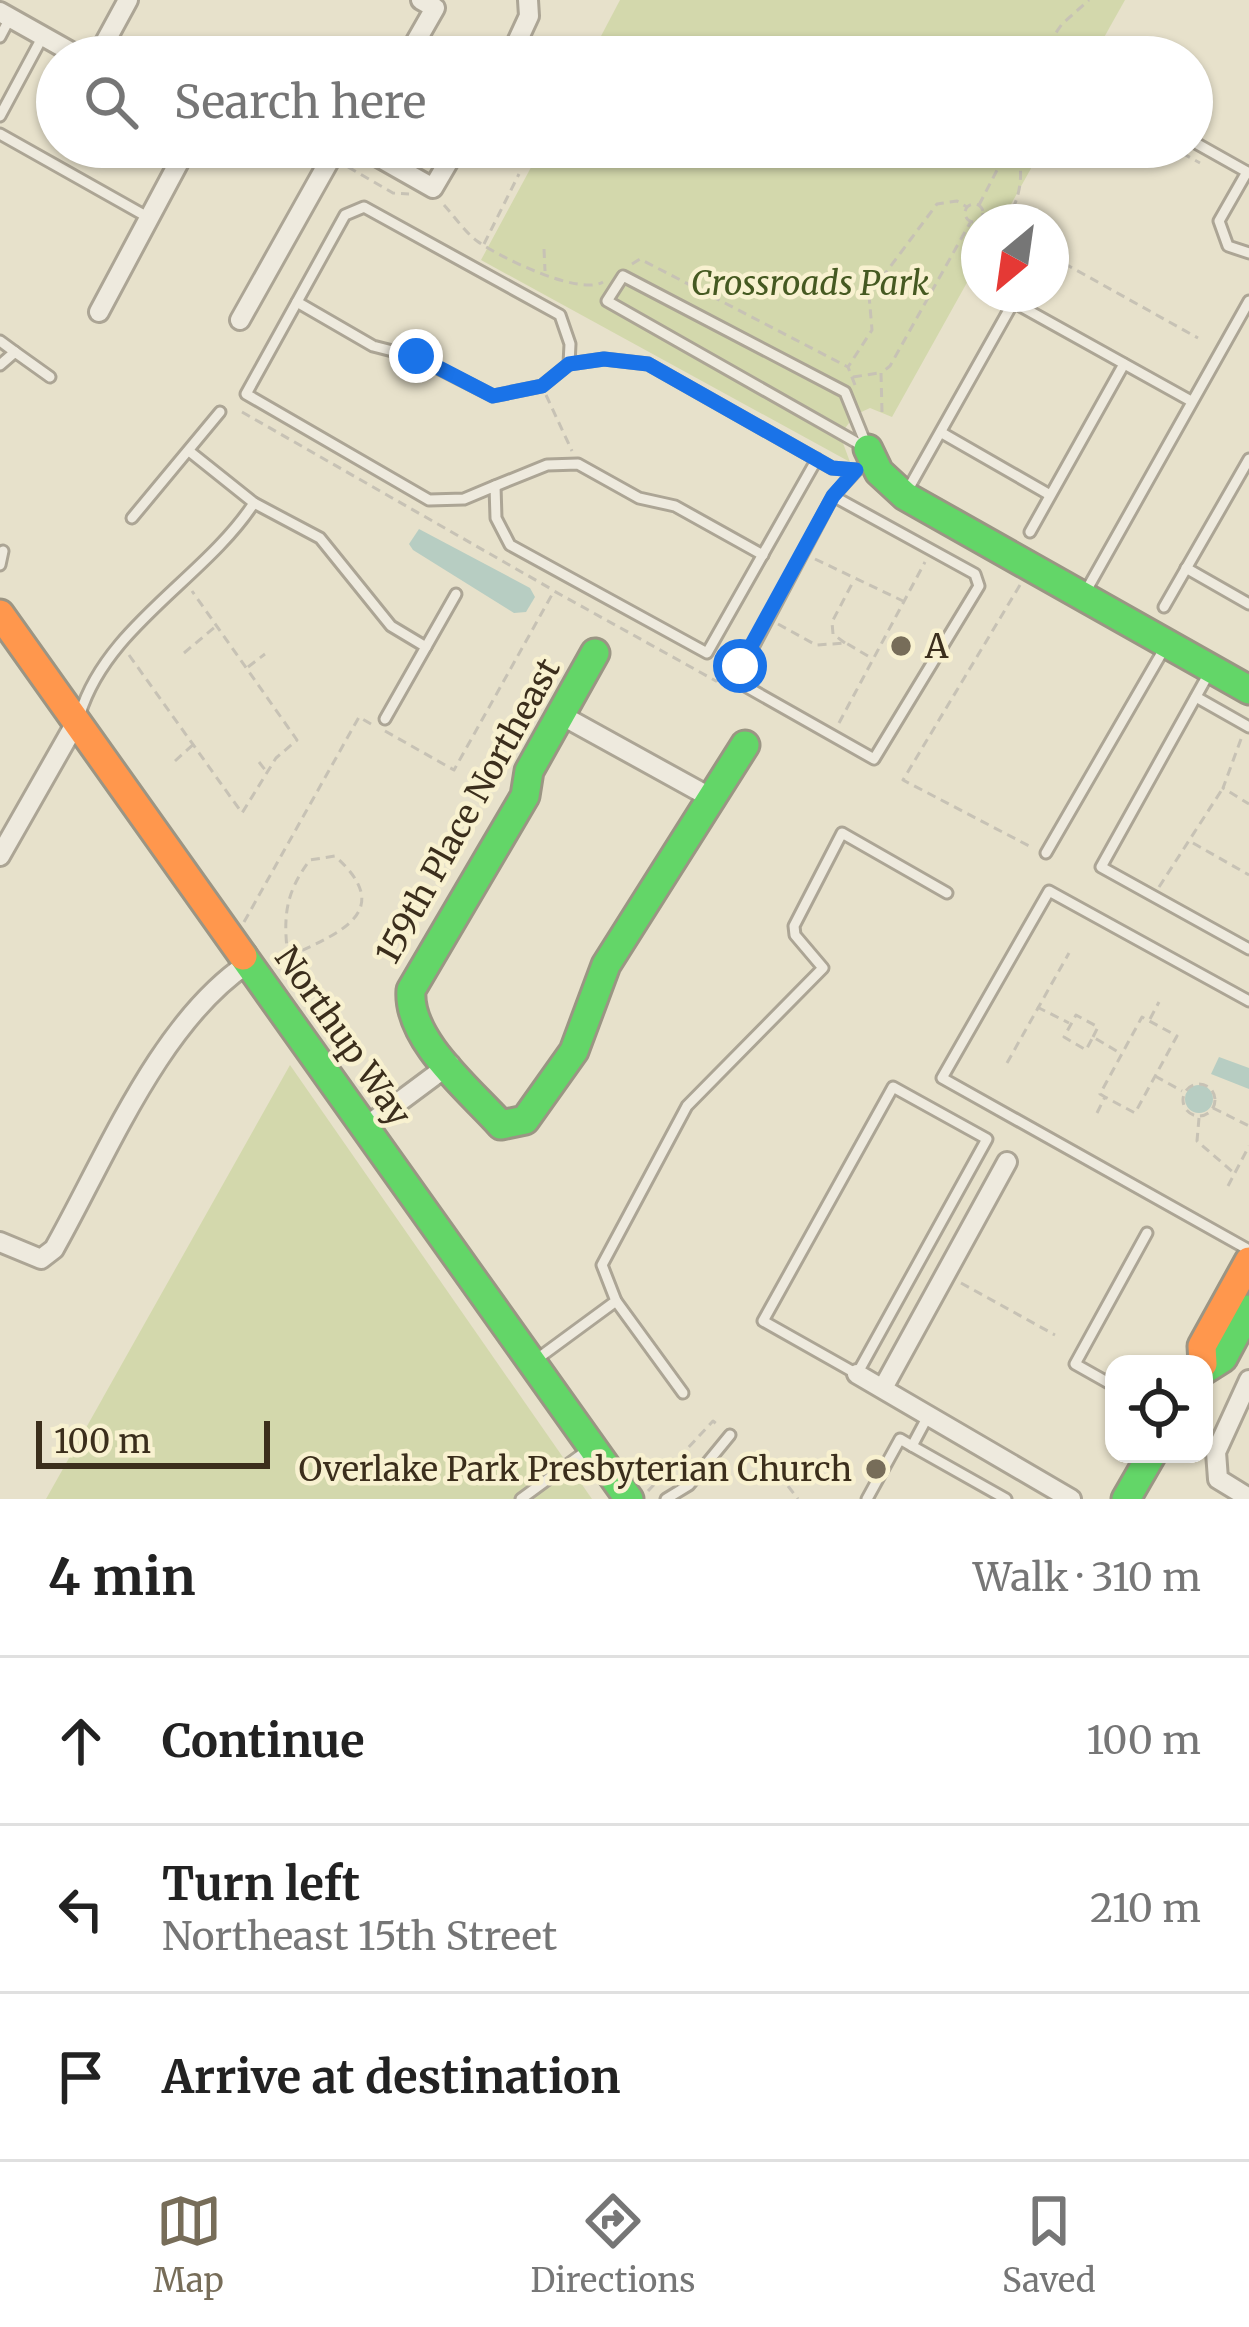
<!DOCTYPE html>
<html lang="en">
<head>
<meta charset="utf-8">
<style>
  :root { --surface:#fff; --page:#f2f2f2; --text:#222; --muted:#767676; --line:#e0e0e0; --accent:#776d59 }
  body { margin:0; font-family:Merriweather,serif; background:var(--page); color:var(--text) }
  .controls { position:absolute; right:36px; bottom:36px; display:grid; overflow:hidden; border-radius:24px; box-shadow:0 3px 9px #0004 }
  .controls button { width:108px; height:108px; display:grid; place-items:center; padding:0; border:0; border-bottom:3px solid var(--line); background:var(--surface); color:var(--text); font:60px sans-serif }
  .compass { position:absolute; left:961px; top:204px; width:108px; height:108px; border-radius:50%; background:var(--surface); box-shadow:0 3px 9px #0004; rotate:209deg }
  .scale { position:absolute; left:36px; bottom:30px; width:234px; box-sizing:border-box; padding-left:12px; border:6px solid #3b2e1c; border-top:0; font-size:33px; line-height:42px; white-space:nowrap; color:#3b2e1c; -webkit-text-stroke:9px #f8f1d0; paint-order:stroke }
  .stop { position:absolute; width:36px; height:36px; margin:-27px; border:9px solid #1a73e8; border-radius:50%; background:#fff }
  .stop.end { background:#1a73e8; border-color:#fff; box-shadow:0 3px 12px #0008 }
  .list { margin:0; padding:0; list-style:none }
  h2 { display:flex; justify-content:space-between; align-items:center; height:156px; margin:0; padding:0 48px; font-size:51px }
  h2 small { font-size:39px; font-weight:400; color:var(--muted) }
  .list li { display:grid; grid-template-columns:78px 1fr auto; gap:36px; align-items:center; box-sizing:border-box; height:168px; padding:0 48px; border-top:3px solid var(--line) }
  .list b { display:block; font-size:45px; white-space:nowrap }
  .list p { margin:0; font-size:39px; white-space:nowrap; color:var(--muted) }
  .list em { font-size:39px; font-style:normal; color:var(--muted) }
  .icon { flex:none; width:66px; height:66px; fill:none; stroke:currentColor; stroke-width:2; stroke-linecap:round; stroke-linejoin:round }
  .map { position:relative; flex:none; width:1249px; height:1499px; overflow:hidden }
  .search { position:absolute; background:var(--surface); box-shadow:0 3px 9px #0004; left:36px; right:36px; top:36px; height:132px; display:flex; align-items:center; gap:30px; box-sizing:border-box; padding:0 42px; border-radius:66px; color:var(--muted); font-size:45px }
  .sheet { height:660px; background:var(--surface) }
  nav { display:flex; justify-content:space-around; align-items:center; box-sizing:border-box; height:168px; border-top:3px solid var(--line); background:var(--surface); font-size:33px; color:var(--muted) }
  nav a { display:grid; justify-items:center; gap:6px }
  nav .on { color:var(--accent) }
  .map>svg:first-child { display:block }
</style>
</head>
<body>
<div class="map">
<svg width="1249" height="1499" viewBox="0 0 1249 1499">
  <rect width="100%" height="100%" fill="#e7e1cb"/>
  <g fill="#d3d8ac">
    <polygon points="620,0 1125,0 1093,57 590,57"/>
    <polygon points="542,147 1043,147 1001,222 979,222 979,261 892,417 870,408 855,415 840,435 850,462 481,260"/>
    <polygon points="290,1065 592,1499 46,1499"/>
  </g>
  <g fill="#b7cdc2">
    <polygon points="419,529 530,588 535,597 526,612 514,613 413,550 409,544"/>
    <polygon points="1219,1057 1249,1068 1249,1089 1211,1074"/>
    <circle cx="1199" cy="1099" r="14"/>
  </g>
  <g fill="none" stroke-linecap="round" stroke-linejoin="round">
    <g stroke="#aca595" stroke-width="15">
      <g id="lane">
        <polyline points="0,37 10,18"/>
        <polyline points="0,116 43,36"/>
        <polyline points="0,134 151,219"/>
        <polyline points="1192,141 1249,173"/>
        <polyline points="1247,172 1219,221 1228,246 1249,253"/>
        <polygon points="623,276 845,392 868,449 607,301"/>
        <polyline points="297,302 373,346 416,357 493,396 542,386 569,364 604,359 648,364 832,468 856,470"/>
        <polyline points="1013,302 1191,401"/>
        <polyline points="0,341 15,352"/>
        <polyline points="569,364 570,344 560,315 364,207 345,215 246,394 429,500 464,499 495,486 496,518 510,545 707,653 817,459"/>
        <polyline points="0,365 15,352 50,377"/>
        <polyline points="942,433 1050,495"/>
        <polyline points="189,451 254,503 320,538 391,626 426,647"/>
        <polyline points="495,486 547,465 578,464 639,498 675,506 763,555"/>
        <polyline points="906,493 1018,294"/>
        <polyline points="833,496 975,574 979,586 874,759 738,682 738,676 833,496 857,470"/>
        <polyline points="132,518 220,412"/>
        <polyline points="1030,532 1124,364"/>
        <polyline points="0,565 3,551"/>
        <polyline points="1186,568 1249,604"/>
        <polyline points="1086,591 1249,301"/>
        <polyline points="1164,607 1249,459"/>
        <polyline points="1209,673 1101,867 1249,949"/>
        <polyline points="1196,697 1249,727"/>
        <path d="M80 714C107 626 205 578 254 503"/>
        <polyline points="385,719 456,594"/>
        <polyline points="1046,853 1164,649"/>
        <polyline points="1249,1001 1049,891 942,1078 1249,1250"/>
        <polygon points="893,1087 987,1139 857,1374 763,1321"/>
        <polyline points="616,1301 683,1393"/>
        <polyline points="533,1362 616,1301 602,1265 687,1106 823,968 795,935 794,926 842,833 947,893"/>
        <polyline points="1114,1386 1075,1364 1147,1233"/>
        <polyline points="912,1446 1006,1499"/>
        <polyline points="521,1499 589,1449"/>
        <polyline points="666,1499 689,1485 730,1435"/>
        <polyline points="867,1499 900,1439 912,1446 928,1416"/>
      </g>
    </g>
    <g stroke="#aca595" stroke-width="24">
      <g id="street">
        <polyline points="0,12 80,57"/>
        <polyline points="97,57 128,0"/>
        <polyline points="407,57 435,8 421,0"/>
        <polyline points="510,57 529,16 528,0"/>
        <polyline points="513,147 528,156"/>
        <polyline points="373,154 433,188 457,147"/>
        <polyline points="99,312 187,147"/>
        <polyline points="240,320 337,147"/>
        <polyline points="561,715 715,800"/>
        <polyline points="0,856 78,719"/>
        <polyline points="364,1128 450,1064"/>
        <path d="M0 1242 41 1259 54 1249C106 1157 159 1023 247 964"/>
        <polyline points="857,1374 1071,1499"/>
        <polyline points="1249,1380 1216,1452 1218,1479 1249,1498"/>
        <polyline points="883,1388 1007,1162"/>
      </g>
    </g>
    <g stroke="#9b9584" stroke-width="33">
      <g id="fast">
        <polyline points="868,449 879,472 905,496 1249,690"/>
        <path d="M595 653 529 771 525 796 411 990C407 1040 471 1091 501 1125L525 1120 574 1051 606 965 745 745"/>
        <polyline points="243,956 629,1499"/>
        <polyline points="1204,1370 1223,1358 1249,1309"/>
        <polyline points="1126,1499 1152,1454"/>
      </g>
    </g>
    <g stroke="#9b9584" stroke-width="33">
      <g id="slow">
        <polyline points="0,614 243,956"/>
        <polyline points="1203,1364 1202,1346 1249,1261"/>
      </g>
    </g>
    <g stroke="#c7c2b5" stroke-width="3" stroke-dasharray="9 6" stroke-linecap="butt">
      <polyline points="1039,57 1062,24 1089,0"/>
      <polyline points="1182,153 1200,163"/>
      <polyline points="348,167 393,193 409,194"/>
      <circle cx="974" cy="213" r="9"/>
      <path d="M444 205C454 216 465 232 477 241 501 258 579 296 603 282"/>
      <polyline points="979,205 1009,147"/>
      <path d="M1006 222C1021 196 1024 176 1017 147"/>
      <polyline points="484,244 519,174"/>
      <polyline points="544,249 545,271"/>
      <polyline points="1051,256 1198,338"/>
      <polyline points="632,264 640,259 848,367"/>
      <polyline points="853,377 879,373"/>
      <polyline points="855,385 848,367 872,330 869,295 937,204 957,201 967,207"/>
      <polyline points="546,395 572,451"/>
      <polyline points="242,412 553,590"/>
      <polyline points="882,412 881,373 890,366 971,221"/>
      <polyline points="815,559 903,601"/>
      <polyline points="1020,585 903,780 1033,848"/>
      <polyline points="778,624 816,645 846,643 873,659"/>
      <polyline points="845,643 833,634 832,622 854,580"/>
      <polyline points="184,653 215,627"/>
      <polyline points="129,655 242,813 276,758 297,740 192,591"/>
      <polyline points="248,667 265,654"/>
      <polyline points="839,723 925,562"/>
      <polyline points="385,731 454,770 554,591 716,681 726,676"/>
      <polyline points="1241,739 1223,788 1249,804"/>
      <polyline points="175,761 196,742"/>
      <polyline points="259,762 266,771"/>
      <polyline points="1193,843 1249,875"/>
      <polyline points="1159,887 1223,788"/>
      <polyline points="244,922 359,717 376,727"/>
      <path d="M276 968 288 957C283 917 285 893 310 860L335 856C397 912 339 933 288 957"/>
      <polyline points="1037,1007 1069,1023"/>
      <polyline points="1150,1019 1159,1002"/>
      <polyline points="1093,1037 1098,1027 1076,1015 1064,1037 1086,1050 1093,1037 1120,1053"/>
      <polyline points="1007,1063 1069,953"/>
      <polyline points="1155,1076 1182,1091"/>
      <circle cx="1199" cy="1100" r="16"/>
      <polyline points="1213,1108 1249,1126"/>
      <polyline points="1097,1113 1105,1097 1100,1094 1142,1017 1177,1036 1135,1113 1105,1097"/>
      <polyline points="1199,1118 1197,1141 1234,1173"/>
      <polyline points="1228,1186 1249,1146"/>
      <polyline points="961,1283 1055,1335"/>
      <polyline points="788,1486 798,1499"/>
      <polyline points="648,1491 713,1421 719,1426"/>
    </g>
    <use href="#lane" stroke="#eeeade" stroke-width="9"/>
    <use href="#street" stroke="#eeeade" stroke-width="18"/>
    <use href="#fast" stroke="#63d668" stroke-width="27"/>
    <use href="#slow" stroke="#ff974d" stroke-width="27"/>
  </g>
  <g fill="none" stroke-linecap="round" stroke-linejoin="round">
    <polyline stroke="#1a73e8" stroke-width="15" points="416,356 493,396 542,386 569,364 604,359 648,364 832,468 856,470 833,496 740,666"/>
  </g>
  <g fill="#776d59" stroke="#f8f1d0" stroke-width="4.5">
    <circle cx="901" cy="646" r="12"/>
    <circle cx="876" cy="1469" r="12"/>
  </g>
  <g text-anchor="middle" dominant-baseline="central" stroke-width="9" stroke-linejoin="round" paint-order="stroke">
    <g font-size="33" font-style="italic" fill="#455921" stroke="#f8f1d0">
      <text x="810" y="283">Crossroads Park</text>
    </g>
    <g font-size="33" fill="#3b2e1c" stroke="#f8f1d0" text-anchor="start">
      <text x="925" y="646">A</text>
      <text x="852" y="1469" text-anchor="end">Overlake Park Presbyterian Church</text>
    </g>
    <g font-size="33" fill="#3b2e1c" stroke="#f8f1d0">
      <text transform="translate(468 811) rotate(-61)">159th Place Northeast</text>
      <text transform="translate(343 1036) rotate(55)">Northup Way</text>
    </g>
  </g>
</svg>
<div class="controls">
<button><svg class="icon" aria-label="locate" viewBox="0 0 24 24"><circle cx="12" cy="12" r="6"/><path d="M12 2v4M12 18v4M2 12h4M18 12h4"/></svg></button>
</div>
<svg class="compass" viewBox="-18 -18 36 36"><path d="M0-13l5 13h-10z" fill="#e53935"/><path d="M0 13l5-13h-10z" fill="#767676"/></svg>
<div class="scale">100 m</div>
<div class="stop" style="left:740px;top:666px"></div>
<div class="stop end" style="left:416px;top:356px"></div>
<div class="search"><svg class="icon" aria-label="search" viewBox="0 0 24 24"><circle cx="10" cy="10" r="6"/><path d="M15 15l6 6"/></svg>Search here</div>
</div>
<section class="sheet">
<h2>4 min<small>Walk · 310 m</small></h2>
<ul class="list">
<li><svg class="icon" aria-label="ahead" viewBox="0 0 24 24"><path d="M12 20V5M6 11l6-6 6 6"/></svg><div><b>Continue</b></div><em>100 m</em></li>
<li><svg class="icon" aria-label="left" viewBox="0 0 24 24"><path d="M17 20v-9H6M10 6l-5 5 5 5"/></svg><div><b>Turn left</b><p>Northeast 15th Street</p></div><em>210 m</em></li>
<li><svg class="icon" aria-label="arrive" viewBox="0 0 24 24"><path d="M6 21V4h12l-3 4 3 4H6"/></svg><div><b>Arrive at destination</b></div></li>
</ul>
</section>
<nav>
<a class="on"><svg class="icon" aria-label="map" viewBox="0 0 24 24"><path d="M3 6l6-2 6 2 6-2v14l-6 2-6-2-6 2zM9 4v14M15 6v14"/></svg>Map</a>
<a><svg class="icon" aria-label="directions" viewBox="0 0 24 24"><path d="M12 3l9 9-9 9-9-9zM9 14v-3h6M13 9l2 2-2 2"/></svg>Directions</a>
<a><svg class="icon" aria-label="saved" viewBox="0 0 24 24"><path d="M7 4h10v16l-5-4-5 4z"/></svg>Saved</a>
</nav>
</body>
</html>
